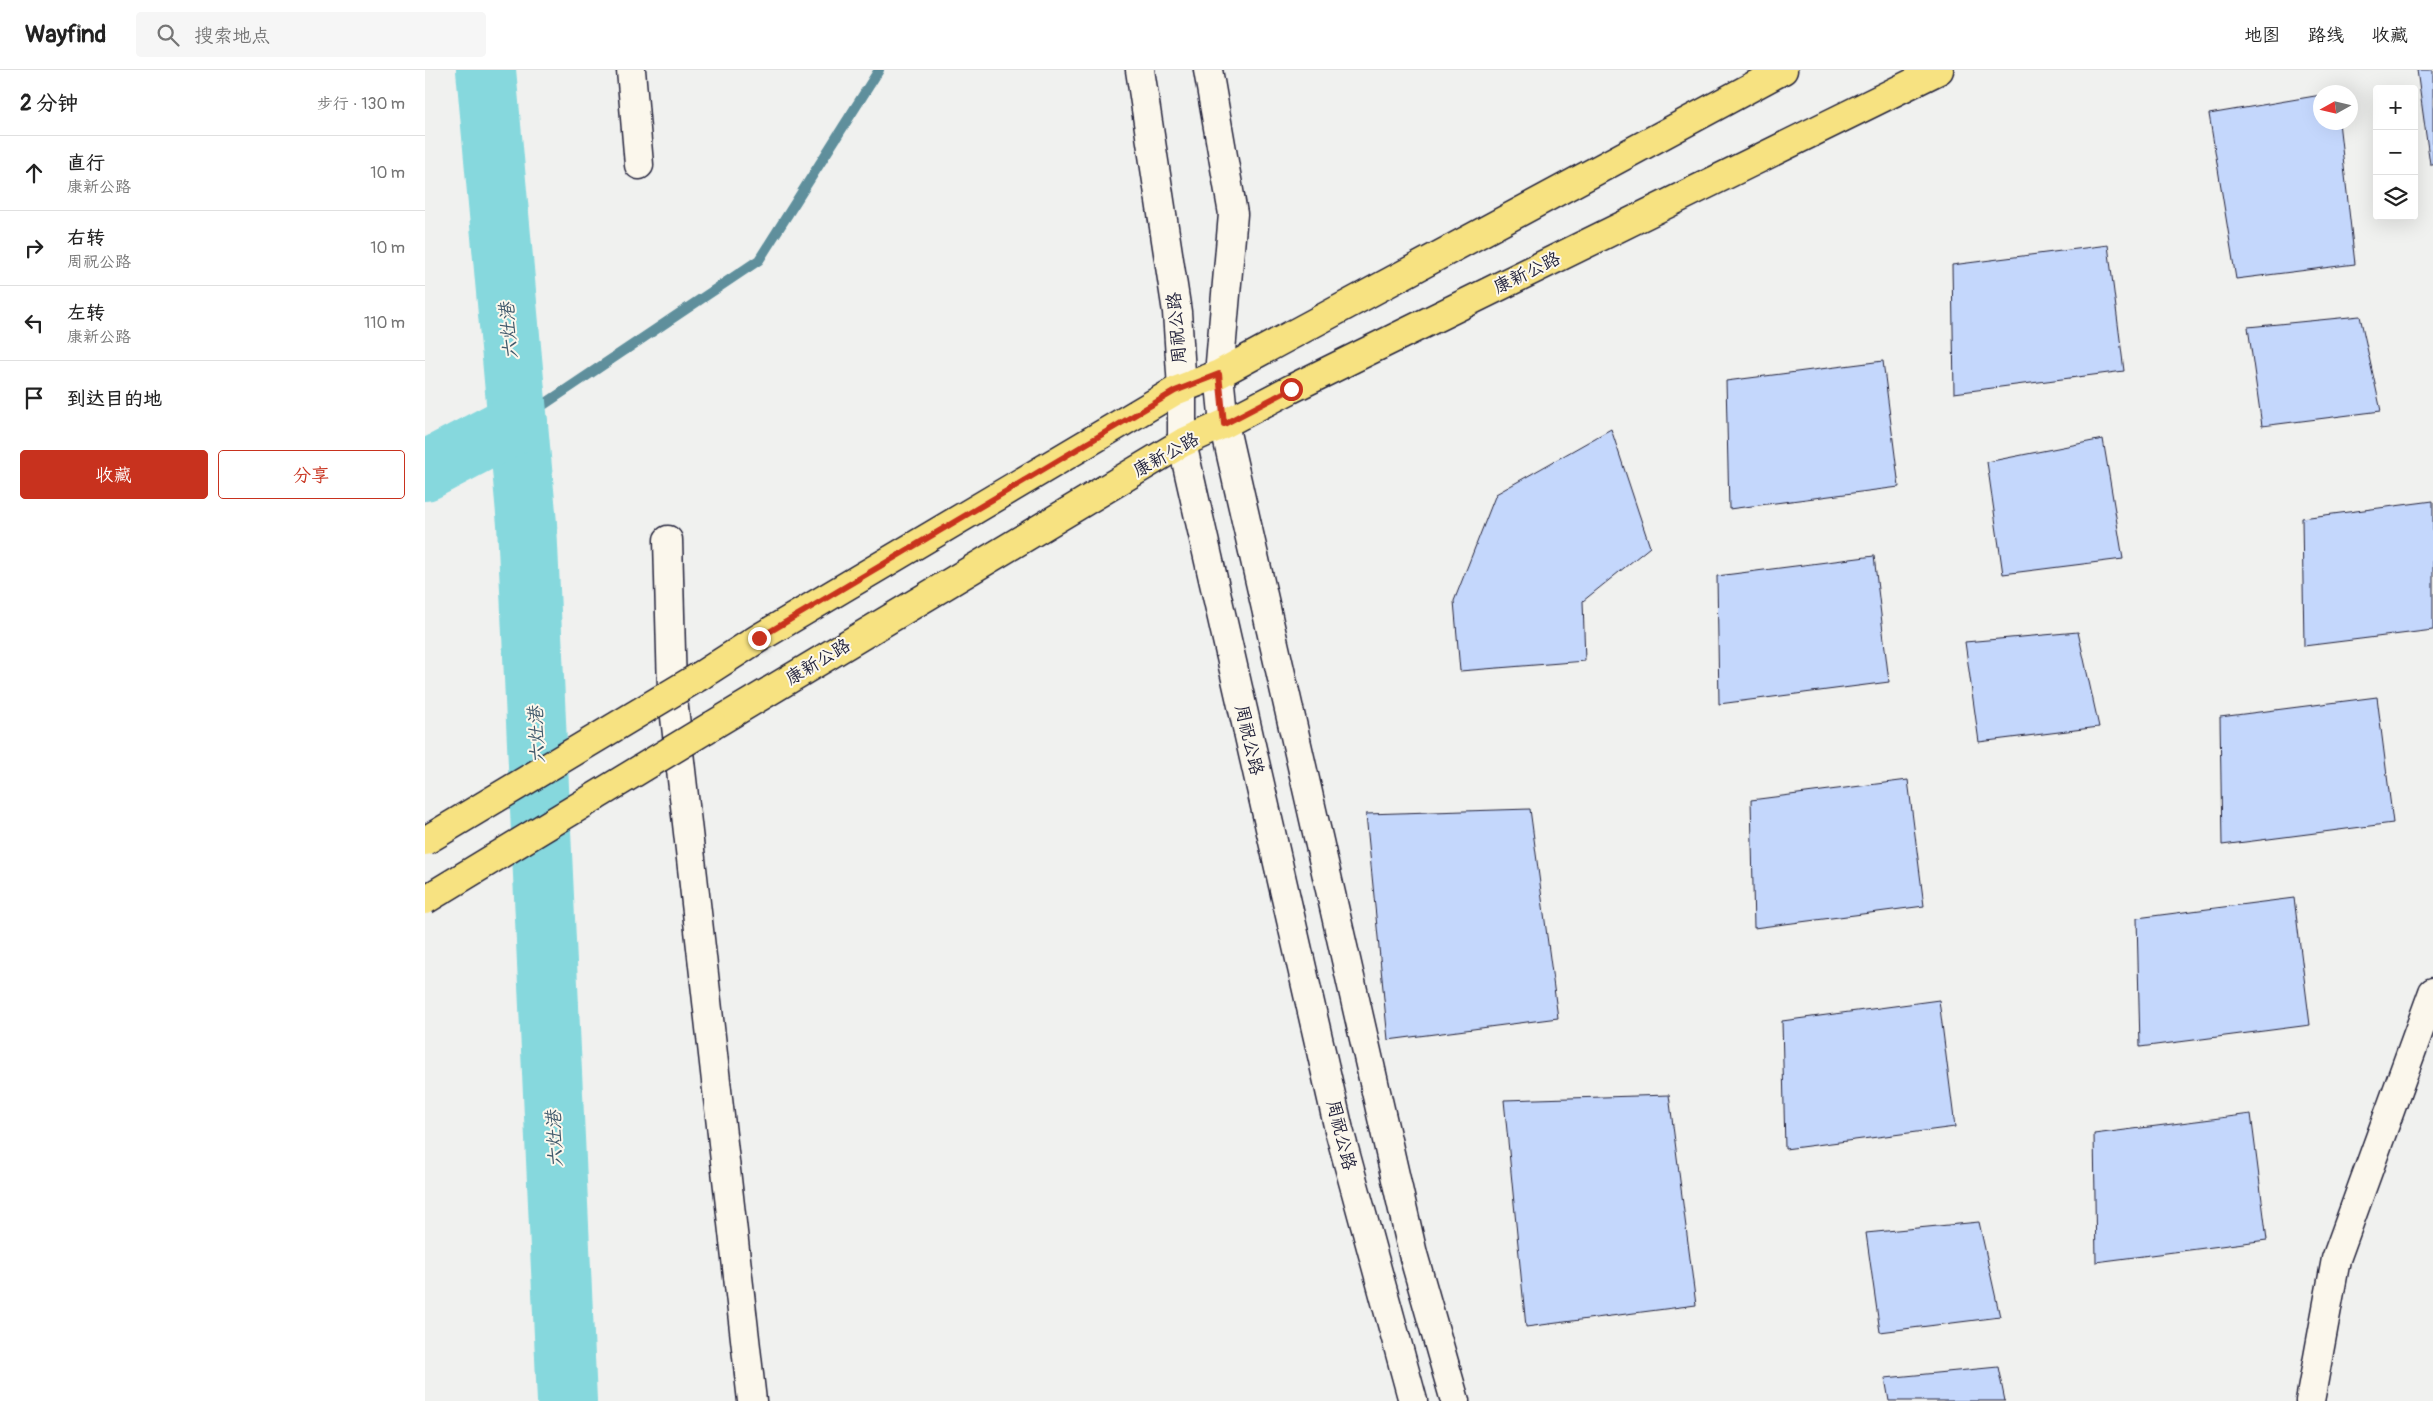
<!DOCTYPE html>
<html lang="zh">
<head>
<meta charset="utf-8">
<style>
  :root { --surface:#fff; --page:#f6f6f6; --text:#222; --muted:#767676; --line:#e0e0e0; --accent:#c8321e }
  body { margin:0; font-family:Pangolin,"LXGW WenKai TC",sans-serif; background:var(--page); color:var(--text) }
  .controls { position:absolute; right:15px; top:15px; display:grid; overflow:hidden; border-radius:5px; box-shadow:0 5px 20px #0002 }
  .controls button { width:45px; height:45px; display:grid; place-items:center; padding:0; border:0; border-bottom:1px solid var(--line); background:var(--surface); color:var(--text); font:25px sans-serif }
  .compass { position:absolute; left:1888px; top:15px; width:45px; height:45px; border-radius:50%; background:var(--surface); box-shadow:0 5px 20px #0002; rotate:262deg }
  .stop { position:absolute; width:15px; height:15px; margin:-11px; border:4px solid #c8321e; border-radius:50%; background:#fff }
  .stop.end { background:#c8321e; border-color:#fff; box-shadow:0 1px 5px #0008 }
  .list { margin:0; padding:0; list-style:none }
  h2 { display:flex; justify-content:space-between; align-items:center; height:65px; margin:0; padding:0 20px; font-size:21px }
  h2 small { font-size:16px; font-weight:400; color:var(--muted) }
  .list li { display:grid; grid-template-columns:32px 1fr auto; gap:15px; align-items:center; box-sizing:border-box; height:75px; padding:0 20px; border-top:1px solid var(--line) }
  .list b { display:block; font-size:19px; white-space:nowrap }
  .list p { margin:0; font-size:16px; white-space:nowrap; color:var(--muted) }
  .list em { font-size:16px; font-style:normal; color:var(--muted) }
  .actions { display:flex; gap:10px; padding:15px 20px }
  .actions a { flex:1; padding:11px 0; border:1px solid var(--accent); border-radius:5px; text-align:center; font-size:18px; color:var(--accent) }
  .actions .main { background:var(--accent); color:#fff }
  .icon { flex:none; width:28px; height:28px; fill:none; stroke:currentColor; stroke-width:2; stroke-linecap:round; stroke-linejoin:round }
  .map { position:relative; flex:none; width:2008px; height:1331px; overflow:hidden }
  header { display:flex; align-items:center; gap:30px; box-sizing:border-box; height:70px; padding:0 25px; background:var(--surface); border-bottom:1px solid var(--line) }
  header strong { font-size:24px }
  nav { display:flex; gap:28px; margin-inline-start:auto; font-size:18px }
  .search { width:350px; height:45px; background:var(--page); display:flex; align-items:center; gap:12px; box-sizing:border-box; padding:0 18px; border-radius:5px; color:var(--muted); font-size:19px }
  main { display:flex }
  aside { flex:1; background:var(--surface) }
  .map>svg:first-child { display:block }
</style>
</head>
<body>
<header>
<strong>Wayfind</strong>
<div class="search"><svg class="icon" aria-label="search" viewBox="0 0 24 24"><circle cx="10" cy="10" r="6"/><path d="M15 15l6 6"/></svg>搜索地点</div>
<nav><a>地图</a><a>路线</a><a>收藏</a></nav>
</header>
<main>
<aside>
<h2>2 分钟<small>步行 · 130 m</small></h2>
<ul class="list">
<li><svg class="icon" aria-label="ahead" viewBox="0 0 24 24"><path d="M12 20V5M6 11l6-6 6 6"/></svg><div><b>直行</b><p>康新公路</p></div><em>10 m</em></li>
<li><svg class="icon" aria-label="right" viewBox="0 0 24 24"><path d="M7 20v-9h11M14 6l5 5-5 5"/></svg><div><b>右转</b><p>周祝公路</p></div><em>10 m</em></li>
<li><svg class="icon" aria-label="left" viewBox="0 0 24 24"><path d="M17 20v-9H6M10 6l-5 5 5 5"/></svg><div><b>左转</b><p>康新公路</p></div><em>110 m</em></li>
<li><svg class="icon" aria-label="arrive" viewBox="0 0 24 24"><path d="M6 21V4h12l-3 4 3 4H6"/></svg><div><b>到达目的地</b></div></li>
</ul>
<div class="actions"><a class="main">收藏</a><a>分享</a></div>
</aside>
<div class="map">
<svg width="2008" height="1331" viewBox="0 0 2008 1331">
  <rect width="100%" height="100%" fill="#f0f1ef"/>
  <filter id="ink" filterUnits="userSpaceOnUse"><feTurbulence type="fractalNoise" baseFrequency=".02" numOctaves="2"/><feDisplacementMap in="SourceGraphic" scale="10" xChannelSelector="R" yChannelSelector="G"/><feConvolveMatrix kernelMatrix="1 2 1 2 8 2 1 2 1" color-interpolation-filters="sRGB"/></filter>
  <g filter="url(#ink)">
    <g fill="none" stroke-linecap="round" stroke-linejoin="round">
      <polyline stroke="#5e8f9c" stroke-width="10" points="93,352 334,190 454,0"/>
      <g stroke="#86d8dd" stroke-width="60">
        <polyline points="61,0 102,454 142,1331"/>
        <polyline points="0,401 93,352"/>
      </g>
    </g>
    <g fill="#c4d7fc" stroke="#22223b">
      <polygon points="1992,0 2008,0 2008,94 2005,94"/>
      <polygon points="1896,25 1896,52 1914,52 1930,194 1811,209 1784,44"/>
      <polygon points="1683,175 1699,301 1529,323 1527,195"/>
      <polygon points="1935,246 1956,341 1837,356 1823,257"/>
      <polygon points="1458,291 1474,417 1304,439 1301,311"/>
      <polygon points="1186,359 1225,477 1158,531 1160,591 1035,601 1029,531 1071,424"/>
      <polygon points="1678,369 1698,489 1578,504 1562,392"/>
      <polygon points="2008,431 2008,560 1879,576 1877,448"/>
      <polygon points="1449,486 1464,612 1294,634 1292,506"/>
      <polygon points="1653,562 1674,657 1554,672 1540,572"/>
      <polygon points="1952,627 1968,753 1797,775 1795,647"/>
      <polygon points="1483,710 1499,836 1329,858 1326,730"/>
      <polygon points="1105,739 1133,948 963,970 941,744"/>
      <polygon points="1869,828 1885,955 1715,977 1712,848"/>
      <polygon points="1514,930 1530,1057 1360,1079 1357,951"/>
      <polygon points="1244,1025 1271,1235 1101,1257 1079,1030"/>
      <polygon points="1826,1044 1842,1170 1671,1192 1669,1064"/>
      <polygon points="1554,1152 1575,1247 1455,1262 1441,1163"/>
      <polygon points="1573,1297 1580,1331 1464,1331 1460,1308"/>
    </g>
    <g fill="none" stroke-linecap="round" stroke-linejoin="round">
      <g stroke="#22223b" stroke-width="31">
        <g id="minor">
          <polyline points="206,0 214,95"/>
          <polyline points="715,0 752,242 757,318 757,373 914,1060 988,1331"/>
          <polyline points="783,0 808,144 794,304 799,354 988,1184 1030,1331"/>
          <polyline points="243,470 247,620 327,1331"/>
          <polyline points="1885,1331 1911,1189 2008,922"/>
        </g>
      </g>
      <g stroke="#22223b" stroke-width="31">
        <g id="major">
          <polyline points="275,606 334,568 750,321 794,304 1358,0"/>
          <polyline points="288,655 757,373 799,354 866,319 1514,0"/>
        </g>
      </g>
      <use href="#minor" stroke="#fbf7ec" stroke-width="28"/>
      <use href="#major" stroke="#f7e281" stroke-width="28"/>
      <g stroke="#22223b" stroke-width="31" stroke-linecap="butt">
        <g id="major-bridge">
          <polyline points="0,771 275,606"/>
          <polyline points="0,830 288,655"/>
        </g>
      </g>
      <use href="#major-bridge" stroke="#f7e281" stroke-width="28"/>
    </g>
  </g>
  <g fill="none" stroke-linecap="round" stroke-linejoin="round" filter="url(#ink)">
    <polyline stroke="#c8321e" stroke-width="6" points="334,568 750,321 794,304 799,354 866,319"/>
  </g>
  <g text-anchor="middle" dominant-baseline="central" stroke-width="4" stroke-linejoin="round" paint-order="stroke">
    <g font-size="18" fill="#22223b" stroke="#fbf7ec">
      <text transform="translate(1102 203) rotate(-26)">康新公路</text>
      <text transform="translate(752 258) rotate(-95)">周祝公路</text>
      <text transform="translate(741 385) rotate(-29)">康新公路</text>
      <text transform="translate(393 592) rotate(-31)">康新公路</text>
      <text transform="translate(824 670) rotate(77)">周祝公路</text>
      <text transform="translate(916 1065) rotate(76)">周祝公路</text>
    </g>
    <g font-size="19" font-style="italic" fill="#40596c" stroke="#fbf7ec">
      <text transform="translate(84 261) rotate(-95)">六灶港</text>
      <text transform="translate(112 665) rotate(-93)">六灶港</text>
      <text transform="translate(130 1069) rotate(-93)">六灶港</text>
    </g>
  </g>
</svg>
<div class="controls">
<button>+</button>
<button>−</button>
<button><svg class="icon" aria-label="layers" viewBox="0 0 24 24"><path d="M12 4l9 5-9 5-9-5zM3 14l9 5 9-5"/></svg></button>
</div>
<svg class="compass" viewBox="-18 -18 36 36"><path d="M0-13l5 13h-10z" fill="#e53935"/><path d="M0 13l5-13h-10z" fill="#767676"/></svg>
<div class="stop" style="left:866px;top:319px"></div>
<div class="stop end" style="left:334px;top:568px"></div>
</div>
</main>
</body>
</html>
